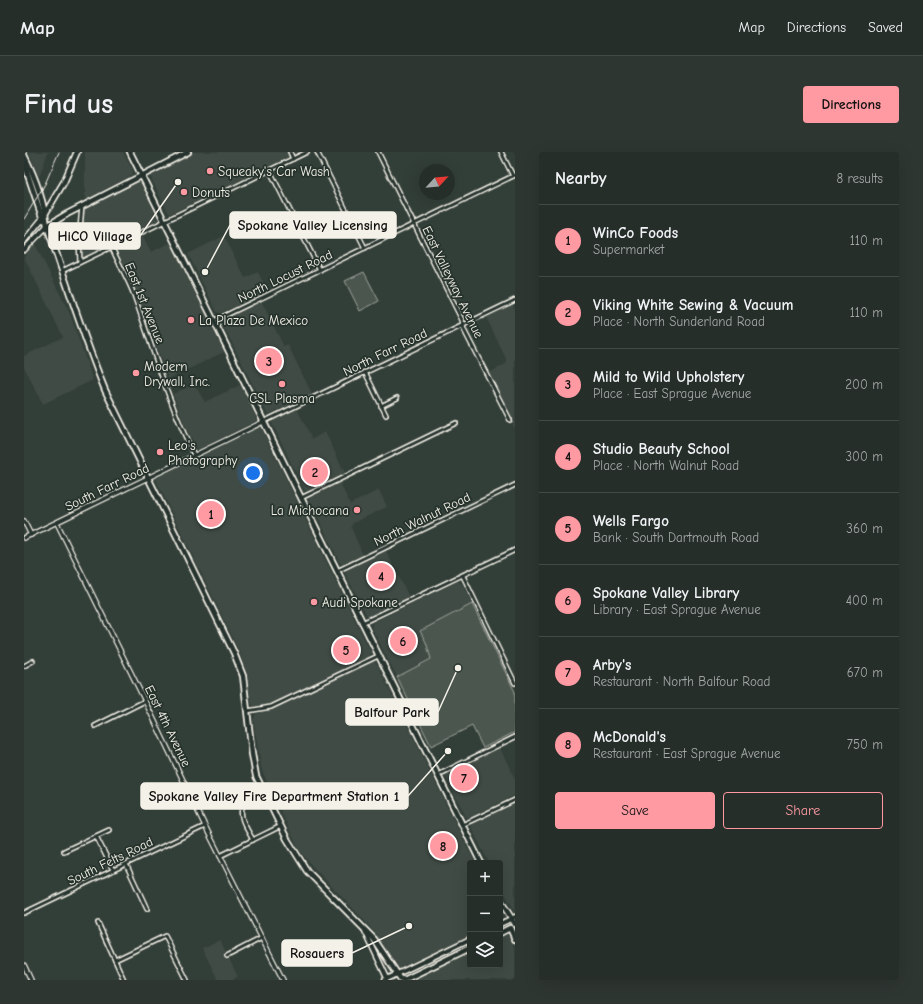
<!DOCTYPE html>
<html lang="en">
<head>
<meta charset="utf-8">
<style>
  :root { --surface:#262e2a; --page:#2e3632; --text:#f1f3f6; --muted:#a4a8a8; --line:#424a47; --accent:#ff9aa2 }
  body { margin:0; font-family:"Comic Neue",sans-serif; background:var(--page); color:var(--text) }
  .controls { position:absolute; right:12px; bottom:12px; display:grid; overflow:hidden; border-radius:4px; box-shadow:0 4px 16px #0002 }
  .controls button { width:36px; height:36px; display:grid; place-items:center; padding:0; border:0; border-bottom:1px solid var(--line); background:var(--surface); color:var(--text); font:20px sans-serif }
  .compass { position:absolute; left:395px; top:12px; width:36px; height:36px; border-radius:50%; background:var(--surface); box-shadow:0 4px 16px #0002; rotate:64deg }
  .you { position:absolute; left:229px; top:321px; width:14px; height:14px; margin:-10px; border:3px solid #fff; border-radius:50%; background:#1a73e8; box-shadow:0 0 0 6px #1a73e833 }
  .badge { display:grid; place-items:center; width:26px; height:26px; border-radius:50%; background:var(--accent); color:#111; font-size:13px; font-weight:700 }
  .pin { position:absolute; translate:-50% -50%; border:2px solid #fff; box-shadow:0 1px 4px #0006 }
  .list { margin:0; padding:0; list-style:none }
  h2 { display:flex; justify-content:space-between; align-items:center; height:52px; margin:0; padding:0 16px; font-size:17px }
  h2 small { font-size:13px; font-weight:400; color:var(--muted) }
  .list li { display:grid; grid-template-columns:26px 1fr auto; gap:12px; align-items:center; box-sizing:border-box; height:72px; padding:0 16px; border-top:1px solid var(--line) }
  .list b { display:block; font-size:15px; white-space:nowrap }
  .list p { margin:0; font-size:13px; white-space:nowrap; color:var(--muted) }
  .list em { font-size:13px; font-style:normal; color:var(--muted) }
  .actions { display:flex; gap:8px; padding:12px 16px }
  .actions a { flex:1; padding:9px 0; border:1px solid var(--accent); border-radius:4px; text-align:center; font-size:14px; color:var(--accent) }
  .actions .main { background:var(--accent); color:#111 }
  .icon { flex:none; width:22px; height:22px; fill:none; stroke:currentColor; stroke-width:2; stroke-linecap:round; stroke-linejoin:round }
  .map { position:relative; flex:none; width:491px; height:828px; overflow:hidden; border-radius:4px }
  header { display:flex; align-items:center; gap:24px; box-sizing:border-box; height:56px; padding:0 20px; background:var(--surface); border-bottom:1px solid var(--line) }
  header strong { font-size:19px }
  nav { display:flex; gap:22px; margin-inline-start:auto; font-size:14px }
  .intro { display:flex; align-items:center; justify-content:space-between; box-sizing:border-box; height:96px; padding:0 24px }
  h1 { margin:0; font-size:28px }
  .button { padding:10px 18px; border-radius:4px; background:var(--accent); color:#111; font-size:14px; font-weight:700 }
  main { display:flex; gap:24px; padding:0 24px }
  aside { flex:1; background:var(--surface); border-radius:4px; box-shadow:0 4px 16px #0002 }
  .map>svg:first-child { display:block }
</style>
</head>
<body>
<header>
<strong>Map</strong>
<nav><a>Map</a><a>Directions</a><a>Saved</a></nav>
</header>
<div class="intro"><h1>Find us</h1><a class="button">Directions</a></div>
<main>
<div class="map">
<svg width="491" height="828" viewBox="0 0 491 828">
  <rect width="100%" height="100%" fill="#323e38"/>
  <filter id="ink" filterUnits="userSpaceOnUse"><feTurbulence type="fractalNoise" baseFrequency=".025" numOctaves="2"/><feDisplacementMap in="SourceGraphic" scale="8" xChannelSelector="R" yChannelSelector="G"/><feConvolveMatrix kernelMatrix="1 2 1 2 8 2 1 2 1" color-interpolation-filters="sRGB"/></filter>
  <g filter="url(#ink)">
    <g fill="#404b44">
      <polygon points="5,0 24,0 15,25"/>
      <polygon points="61,0 99,0 109,19 108,23 61,48"/>
      <polygon points="169,0 263,0 264,4 263,6 146,62 144,60 127,26 127,23 129,21"/>
      <polygon points="112,29 116,30 133,66 133,69 61,105 58,104 57,87 60,57"/>
      <polygon points="118,83 127,100 146,91 200,200 144,227 133,196 129,191 115,147 113,145 92,98 93,95"/>
      <polygon points="200,84 221,126 234,120 244,140 196,161 193,160 164,102"/>
      <polygon points="11,92 46,162 69,228 19,252 0,215 0,204 39,185 0,105"/>
      <polygon points="237,148 260,195 264,193 288,242 245,262 243,261 198,171 199,167"/>
      <polygon points="489,153 491,157 491,274 489,275 489,270 465,221 482,212 483,209 462,165"/>
      <polygon points="170,232 181,250 216,233 232,266 232,269 175,297 173,297 161,274 149,242"/>
      <polygon points="273,257 288,287 301,280 321,321 283,339 280,338 248,271 249,268"/>
      <polygon points="234,276 238,278 347,501 345,505 249,551 235,555 231,555 227,551 223,522 216,501 132,328 134,324"/>
      <polygon points="316,331 326,352 355,338 363,355 329,371 327,375 339,403 319,412 316,411 285,347 287,345"/>
      <polygon points="362,399 385,445 346,464 343,464 321,421 323,418"/>
      <polygon points="434,429 438,432 448,452 396,479 405,496 407,507 373,525 348,476 348,471"/>
      <polygon points="350,509 353,512 451,711 446,711 446,783 374,817 356,787 340,768 288,714 274,696 238,619 229,567 232,562 250,556"/>
      <polygon points="476,596 491,627 491,643 446,665 442,665 422,625 422,622"/>
      <polygon points="491,651 491,760 476,733 476,711 465,711 447,675 448,671"/>
      <polygon points="480,782 485,784 491,796 491,828 386,828 446,799 446,813 476,813 476,784"/>
      <polygon points="196,788 214,825 207,828 194,828 178,796"/>
    </g>
    <g fill="#4c564f" stroke="#a0a49c">
      <polygon points="340,120 355,149 336,159 321,129"/>
      <polygon points="448,452 491,540 491,580 459,596 448,574 407,594 373,525 407,507 402,490 396,479"/>
    </g>
    <g fill="none" stroke-linecap="round" stroke-linejoin="round">
      <g stroke="#f4f1e8" stroke-width="6">
        <g id="minor">
          <polyline points="266,0 269,7"/>
          <polyline points="293,0 341,96"/>
          <polyline points="354,0 438,168 440,178 486,268"/>
          <polyline points="477,0 489,24"/>
          <polyline points="246,19 296,118"/>
          <path d="M88 96C95 112 104 127 110 143 129 197 145 252 170 303"/>
          <polyline points="56,110 55,88 58,54"/>
          <polyline points="38,119 283,0"/>
          <polyline points="190,169 491,23"/>
          <polyline points="341,220 362,263"/>
          <polyline points="357,254 373,246"/>
          <polyline points="239,270 491,148"/>
          <polyline points="277,346 432,271"/>
          <polyline points="313,419 491,333"/>
          <polyline points="439,424 491,531"/>
          <polyline points="338,471 491,398"/>
          <polyline points="0,514 9,509"/>
          <polyline points="223,559 247,555 354,504"/>
          <polyline points="71,574 121,549"/>
          <polyline points="414,623 491,585"/>
          <polyline points="438,673 491,648"/>
          <polyline points="72,684 89,718"/>
          <path d="M229 688C225 680 213 664 219 654 221 650 228 648 232 646"/>
          <polyline points="40,699 85,678"/>
          <polyline points="196,704 257,674"/>
          <polyline points="102,712 123,757"/>
          <polyline points="0,761 181,674"/>
          <polyline points="74,771 100,828"/>
          <polyline points="203,804 238,786"/>
          <polyline points="91,808 141,784 163,828"/>
        </g>
      </g>
      <g stroke="#f4f1e8" stroke-width="6">
        <g id="tertiary">
          <polyline points="0,369 7,383"/>
          <polyline points="33,371 121,549 181,674 259,828"/>
          <polyline points="0,386 239,270"/>
          <polyline points="0,813 7,828"/>
        </g>
      </g>
      <g stroke="#f4f1e8" stroke-width="7">
        <g id="secondary">
          <polyline points="0,89 18,67"/>
          <polyline points="0,98 23,74"/>
          <polyline points="476,772 491,765"/>
          <polyline points="341,779 363,826"/>
          <polyline points="361,828 446,787"/>
        </g>
      </g>
      <g stroke="#f4f1e8" stroke-width="8">
        <g id="primary">
          <polyline points="106,0 190,169 457,711"/>
          <path d="M0 3C11 25 20 50 23 74 42 129 59 184 81 238L210 501 219 524 228 602 232 624 263 687 283 719 350 787 376 826 380 828 446 796"/>
          <polyline points="0,11 19,68"/>
          <polyline points="18,67 40,30 53,0"/>
          <polyline points="23,74 43,62 164,0"/>
          <polyline points="476,748 491,772"/>
          <polyline points="476,781 486,776 491,787"/>
        </g>
      </g>
      <use href="#minor" stroke="#26332d" stroke-width="3"/>
      <use href="#tertiary" stroke="#26332d" stroke-width="3.5"/>
      <use href="#secondary" stroke="#26332d" stroke-width="4"/>
      <use href="#primary" stroke="#26332d" stroke-width="4.5"/>
      <polyline stroke="#f4f1e8" stroke-width="1" points="0,67 21,32 35,0"/>
    </g>
  </g>
  <g fill="#ff9aa2" stroke="#26332d" stroke-width="1.5">
    <circle cx="186" cy="19" r="4"/>
    <circle cx="160" cy="40" r="4"/>
    <circle cx="167" cy="168" r="4"/>
    <circle cx="112" cy="221" r="4"/>
    <circle cx="258" cy="232" r="4"/>
    <circle cx="136" cy="300" r="4"/>
    <circle cx="333" cy="358" r="4"/>
    <circle cx="290" cy="450" r="4"/>
  </g>
  <g text-anchor="middle" dominant-baseline="central" stroke-width="3.5" stroke-linejoin="round" paint-order="stroke">
    <g font-size="13" fill="#f4f1e8" stroke="#26332d" text-anchor="start">
      <text x="194" y="19">Squeaky's Car Wash</text>
      <text x="168" y="40">Donuts</text>
      <text x="175" y="168">La Plaza De Mexico</text>
      <text x="120" y="214">Modern<tspan x="120" dy="15">Drywall, Inc.</tspan></text>
      <text x="258" y="246" text-anchor="middle">CSL Plasma</text>
      <text x="144" y="293">Leo's<tspan x="144" dy="15">Photography</tspan></text>
      <text x="325" y="358" text-anchor="end">La Michocana</text>
      <text x="298" y="450">Audi Spokane</text>
    </g>
    <g font-size="13" fill="#f4f1e8" stroke="#26332d">
      <text transform="translate(261 124) rotate(-26)">North Locust Road</text>
      <text transform="translate(429 130) rotate(64)">East Valleyway Avenue</text>
      <text transform="translate(121 151) rotate(68)">East 1st Avenue</text>
      <text transform="translate(361 200) rotate(-26)">North Farr Road</text>
      <text transform="translate(83 335) rotate(-26)">South Farr Road</text>
      <text transform="translate(398 367) rotate(-26)">North Walnut Road</text>
      <text transform="translate(144 574) rotate(64)">East 4th Avenue</text>
      <text transform="translate(86 709) rotate(-26)">South Felts Road</text>
    </g>
  </g>
  <path fill="none" stroke="#f4f1e8" stroke-width="1.5" d="M181 120L206 73M154 30L116 84M434 516L414 560M424 599L384 644M385 774L328 801"/>
  <g fill="#f4f1e8" stroke="#26332d" stroke-width="1.5">
    <circle cx="181" cy="120" r="4"/>
    <circle cx="154" cy="30" r="4"/>
    <circle cx="434" cy="516" r="4"/>
    <circle cx="424" cy="599" r="4"/>
    <circle cx="385" cy="774" r="4"/>
  </g>
  <g fill="#f4f1e8" stroke="#f4f1e8" stroke-width="1.5">
    <rect x="206" y="60" width="166" height="26" rx="4"/>
    <rect x="25" y="71" width="91" height="26" rx="4"/>
    <rect x="322" y="547" width="92" height="26" rx="4"/>
    <rect x="117" y="631" width="267" height="26" rx="4"/>
    <rect x="258" y="788" width="70" height="26" rx="4"/>
  </g>
  <g font-size="14" text-anchor="middle" font-weight="bold" fill="#111">
    <text x="289" y="78">Spokane Valley Licensing</text>
    <text x="71" y="89">HiCO Village</text>
    <text x="368" y="565">Balfour Park</text>
    <text x="250" y="649">Spokane Valley Fire Department Station 1</text>
    <text x="293" y="806">Rosauers</text>
  </g>
</svg>
<div class="controls">
<button>+</button>
<button>−</button>
<button><svg class="icon" aria-label="layers" viewBox="0 0 24 24"><path d="M12 4l9 5-9 5-9-5zM3 14l9 5 9-5"/></svg></button>
</div>
<svg class="compass" viewBox="-18 -18 36 36"><path d="M0-13l5 13h-10z" fill="#e53935"/><path d="M0 13l5-13h-10z" fill="#a4a8a8"/></svg>
<div class="you"></div>
<div class="pin badge" style="left:187px;top:362px">1</div>
<div class="pin badge" style="left:291px;top:320px">2</div>
<div class="pin badge" style="left:245px;top:209px">3</div>
<div class="pin badge" style="left:357px;top:424px">4</div>
<div class="pin badge" style="left:322px;top:498px">5</div>
<div class="pin badge" style="left:379px;top:489px">6</div>
<div class="pin badge" style="left:440px;top:626px">7</div>
<div class="pin badge" style="left:419px;top:694px">8</div>
</div>
<aside>
<h2>Nearby<small>8 results</small></h2>
<ul class="list">
<li><span class="badge">1</span><div><b>WinCo Foods</b><p>Supermarket</p></div><em>110 m</em></li>
<li><span class="badge">2</span><div><b>Viking White Sewing &amp; Vacuum</b><p>Place · North Sunderland Road</p></div><em>110 m</em></li>
<li><span class="badge">3</span><div><b>Mild to Wild Upholstery</b><p>Place · East Sprague Avenue</p></div><em>200 m</em></li>
<li><span class="badge">4</span><div><b>Studio Beauty School</b><p>Place · North Walnut Road</p></div><em>300 m</em></li>
<li><span class="badge">5</span><div><b>Wells Fargo</b><p>Bank · South Dartmouth Road</p></div><em>360 m</em></li>
<li><span class="badge">6</span><div><b>Spokane Valley Library</b><p>Library · East Sprague Avenue</p></div><em>400 m</em></li>
<li><span class="badge">7</span><div><b>Arby's</b><p>Restaurant · North Balfour Road</p></div><em>670 m</em></li>
<li><span class="badge">8</span><div><b>McDonald's</b><p>Restaurant · East Sprague Avenue</p></div><em>750 m</em></li>
</ul>
<div class="actions"><a class="main">Save</a><a>Share</a></div>
</aside>
</main>
</body>
</html>
